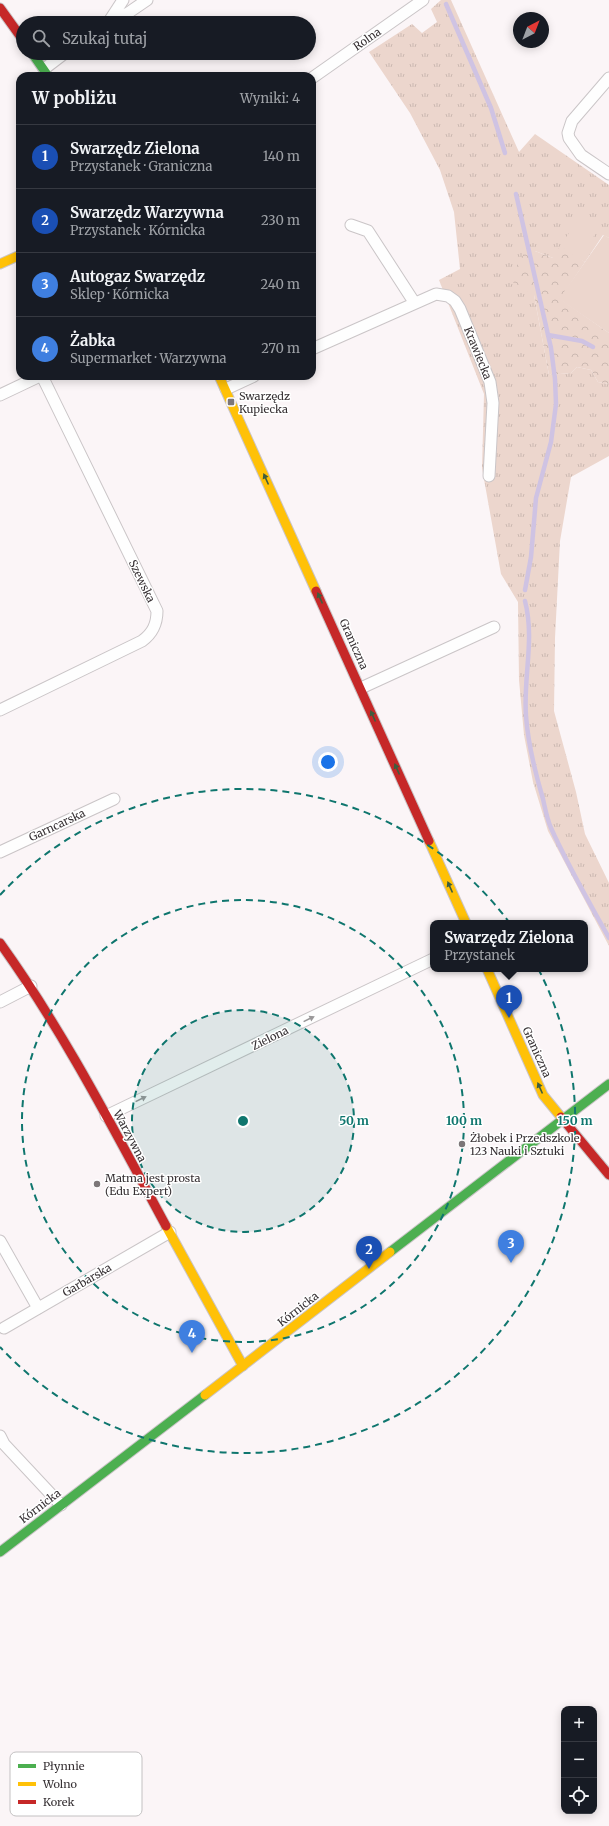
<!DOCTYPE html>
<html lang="pl">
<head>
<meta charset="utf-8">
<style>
  :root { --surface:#171b24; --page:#20242c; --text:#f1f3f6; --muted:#9ea1a6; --line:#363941; --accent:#7c7678 }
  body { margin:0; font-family:Merriweather,serif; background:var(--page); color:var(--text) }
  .controls { position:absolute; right:12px; bottom:12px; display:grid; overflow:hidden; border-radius:8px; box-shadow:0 2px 10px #0003 }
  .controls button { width:36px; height:36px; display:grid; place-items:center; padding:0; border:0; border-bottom:1px solid var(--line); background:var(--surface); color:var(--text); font:20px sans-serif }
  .compass { position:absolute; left:513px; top:12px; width:36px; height:36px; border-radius:50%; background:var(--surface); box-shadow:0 2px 10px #0003; rotate:42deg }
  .you { position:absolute; left:328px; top:762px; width:14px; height:14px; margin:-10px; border:3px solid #fff; border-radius:50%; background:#1a73e8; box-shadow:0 0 0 6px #1a73e833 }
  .badge { display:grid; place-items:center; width:26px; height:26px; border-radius:50%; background:var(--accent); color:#fff; font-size:13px; font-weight:700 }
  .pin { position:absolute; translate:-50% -33px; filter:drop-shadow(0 1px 2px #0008) }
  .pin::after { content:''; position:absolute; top:21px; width:14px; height:12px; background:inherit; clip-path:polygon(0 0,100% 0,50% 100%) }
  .popup { position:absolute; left:430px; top:920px; width:158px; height:52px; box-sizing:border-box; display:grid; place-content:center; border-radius:8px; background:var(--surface); filter:drop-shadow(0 1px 3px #0005); font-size:13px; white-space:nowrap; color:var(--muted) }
  .popup b { font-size:15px; color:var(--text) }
  .popup::after { content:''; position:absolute; left:50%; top:100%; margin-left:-8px; border:8px solid transparent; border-top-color:var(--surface) }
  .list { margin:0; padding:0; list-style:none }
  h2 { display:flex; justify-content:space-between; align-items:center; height:52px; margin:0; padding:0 16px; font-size:17px }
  h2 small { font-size:13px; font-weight:400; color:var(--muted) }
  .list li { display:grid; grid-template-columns:26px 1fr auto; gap:12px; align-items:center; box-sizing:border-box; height:64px; padding:0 16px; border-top:1px solid var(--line) }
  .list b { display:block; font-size:15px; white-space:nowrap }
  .list p { margin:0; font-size:13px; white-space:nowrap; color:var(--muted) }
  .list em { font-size:13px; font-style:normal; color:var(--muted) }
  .icon { flex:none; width:22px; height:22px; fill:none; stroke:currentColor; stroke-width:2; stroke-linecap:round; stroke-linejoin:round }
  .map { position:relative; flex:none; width:609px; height:1826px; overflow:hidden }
  .search { position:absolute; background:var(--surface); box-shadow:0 2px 10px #0003; left:16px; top:16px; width:300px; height:44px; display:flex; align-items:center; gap:10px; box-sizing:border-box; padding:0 14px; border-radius:22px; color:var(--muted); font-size:15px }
  .panel { position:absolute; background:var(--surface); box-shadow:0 2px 10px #0003; left:16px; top:72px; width:300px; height:308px; border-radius:12px }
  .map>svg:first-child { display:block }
</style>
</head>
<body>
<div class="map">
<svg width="609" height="1826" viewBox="0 0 609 1826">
  <defs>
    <pattern id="grass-tufts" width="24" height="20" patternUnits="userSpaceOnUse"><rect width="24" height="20" fill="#ecd6cd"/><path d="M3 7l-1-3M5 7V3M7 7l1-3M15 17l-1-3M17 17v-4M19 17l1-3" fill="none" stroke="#cbb8b1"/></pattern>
    <pattern id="forest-crowns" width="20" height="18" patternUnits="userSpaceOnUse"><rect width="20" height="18" fill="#ecd6cd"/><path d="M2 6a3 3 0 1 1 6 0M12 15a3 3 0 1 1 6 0" fill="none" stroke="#cbb8b1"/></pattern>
  </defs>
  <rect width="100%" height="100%" fill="#fbf5f7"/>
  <polygon fill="url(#grass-tufts)" points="441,0 451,0 519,152 535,134 609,185 609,238 603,235 585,262 579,259 553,258 535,251 534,295 549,375 571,373 577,367 591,370 598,382 609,384 609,456 571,477 560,541 555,638 554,711 576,792 585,834 609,883 609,946 548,831 533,782 524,735 519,680 518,602 501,574 482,468 484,394 439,280 460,269 454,212 440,170 410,113 369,52 412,24 422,33 437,22 431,9"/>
  <polygon fill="url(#forest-crowns)" points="560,246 585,262 560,299 609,333 609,384 598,382 591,370 577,367 571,373 549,375 534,295 511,281 517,265 525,252 535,251 553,258"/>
  <g fill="#ecd6cd">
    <polygon points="583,213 601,225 579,259 560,246"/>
    <polygon points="604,235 609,238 609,333 559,299"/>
  </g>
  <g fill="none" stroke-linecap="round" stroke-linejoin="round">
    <g stroke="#cfc3e3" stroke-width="4.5">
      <polyline points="446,4 491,108 505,153"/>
      <polyline points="516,194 551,348 555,379 556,404 551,442 536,498 531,557 525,590"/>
      <polyline points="548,335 582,341 593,347"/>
      <path d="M525 601C535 640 523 677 526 716 528 744 535 772 543 799 545 808 547 819 551 828 568 866 589 902 609 938"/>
    </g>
    <g stroke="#cac5c7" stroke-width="13">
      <g id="street">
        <polyline points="110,20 123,0"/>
        <polyline points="105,23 128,13 147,0"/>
        <polyline points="44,69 65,53"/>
        <polyline points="312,78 423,0"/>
        <polyline points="609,78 572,121 568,133 569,138 581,155 609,174"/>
        <polyline points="351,225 368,231 414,302"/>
        <polyline points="312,349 436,294 448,296 455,301 460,309 490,382 493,403 489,476"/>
        <polyline points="226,389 254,376"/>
        <polyline points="0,395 40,376"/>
        <polyline points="361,688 494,627"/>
        <path d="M0 710 142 641C153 633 157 624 157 611L42 376"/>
        <polyline points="0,852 114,799"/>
        <polyline points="0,1002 31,986"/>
        <polyline points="106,1116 433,959"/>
        <polyline points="0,1241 38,1308"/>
        <polyline points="4,1328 170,1232"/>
        <polyline points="0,1436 4,1444 61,1505"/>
      </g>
    </g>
    <g stroke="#cac5c7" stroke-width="11">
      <g id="fast">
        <polyline points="32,53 48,76"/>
        <polyline points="390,1252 609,1084"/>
        <polyline points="0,1552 205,1395"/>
      </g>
    </g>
    <g stroke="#cac5c7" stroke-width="11">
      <g id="slow">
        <polyline points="0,264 20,255"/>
        <polyline points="219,376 316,591"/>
        <polyline points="429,841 466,923"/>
        <polyline points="487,969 543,1095 561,1117"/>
        <polyline points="166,1226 243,1366"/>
        <polyline points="205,1395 390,1252"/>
      </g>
    </g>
    <g stroke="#cac5c7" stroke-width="11">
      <g id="jam">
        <polyline points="0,8 23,40"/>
        <polyline points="316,591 429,841"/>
        <path d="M0 943C64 1032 114 1130 166 1226"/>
        <polyline points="561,1117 609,1175"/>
      </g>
    </g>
    <use href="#street" stroke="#fefefe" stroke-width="11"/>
    <use href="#fast" stroke="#4caf50" stroke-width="9"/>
    <use href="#slow" stroke="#ffc107" stroke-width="9"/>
    <use href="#jam" stroke="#c62828" stroke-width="9"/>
  </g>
  <defs><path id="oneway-solid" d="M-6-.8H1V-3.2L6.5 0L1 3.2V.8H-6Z"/></defs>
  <g fill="#3e5d3e">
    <use href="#oneway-solid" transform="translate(266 479) rotate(-114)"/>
    <use href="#oneway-solid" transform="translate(320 598) rotate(-114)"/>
    <use href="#oneway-solid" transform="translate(373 716) rotate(-114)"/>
    <use href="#oneway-solid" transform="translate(397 769) rotate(-114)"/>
    <use href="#oneway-solid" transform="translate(450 887) rotate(-114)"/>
    <use href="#oneway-solid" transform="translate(540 1088) rotate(-114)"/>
  </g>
  <g fill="#9a9899">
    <use href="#oneway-solid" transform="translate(309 1019) rotate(-26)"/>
    <use href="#oneway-solid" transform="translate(141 1099) rotate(-26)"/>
  </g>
  <circle cx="243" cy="1121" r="111" fill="#0f766e" fill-opacity=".12"/>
  <g fill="none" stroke="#0f766e" stroke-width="2" stroke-dasharray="7 5">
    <circle cx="243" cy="1121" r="111"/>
    <circle cx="243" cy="1121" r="221"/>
    <path d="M0 895A332 332 0 1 1 0 1347"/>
  </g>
  <g fill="#7c7678" stroke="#fff" stroke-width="1.5">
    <rect x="227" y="398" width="8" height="8" rx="2"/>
    <circle cx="462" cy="1144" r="4"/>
    <circle cx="97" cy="1184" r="4"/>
  </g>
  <g text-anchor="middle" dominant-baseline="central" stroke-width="3" stroke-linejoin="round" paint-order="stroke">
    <g font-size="11" fill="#373134" stroke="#fff">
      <text transform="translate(367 39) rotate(-35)">Rolna</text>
      <text transform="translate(478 353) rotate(68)">Krawiecka</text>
      <text transform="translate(142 581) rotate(64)">Szewska</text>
      <text transform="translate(354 644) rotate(66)">Graniczna</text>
      <text transform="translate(57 825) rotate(-25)">Garncarska</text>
      <text transform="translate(270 1038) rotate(-26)">Zielona</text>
      <text transform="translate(537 1052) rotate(66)">Graniczna</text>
      <text transform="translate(130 1136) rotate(62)">Warzywna</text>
      <text transform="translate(87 1280) rotate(-30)">Garbarska</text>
      <text transform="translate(298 1309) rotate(-38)">Kórnicka</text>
      <text transform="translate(40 1506) rotate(-37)">Kórnicka</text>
    </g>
    <g font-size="11" fill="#373134" stroke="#fff" text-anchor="start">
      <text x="239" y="396">Swarzędz<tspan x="239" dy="13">Kupiecka</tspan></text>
      <text x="470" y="1138">Żłobek i Przedszkole<tspan x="470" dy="13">123 Nauki i Sztuki</tspan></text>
      <text x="105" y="1178">Matma jest prosta<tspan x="105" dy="13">(Edu Expert)</tspan></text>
    </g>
  </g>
  <rect x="10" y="1752" width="132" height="64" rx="6" fill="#fff" stroke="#c3c1c2" stroke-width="1"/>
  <rect x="18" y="1764" width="18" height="4" fill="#4caf50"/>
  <rect x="18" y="1782" width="18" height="4" fill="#ffc107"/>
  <rect x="18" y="1800" width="18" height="4" fill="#c62828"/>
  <g font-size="11" fill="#373134">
    <text x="43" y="1770">Płynnie</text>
    <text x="43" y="1788">Wolno</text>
    <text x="43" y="1806">Korek</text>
  </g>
  <circle cx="243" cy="1121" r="6" fill="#0f766e" stroke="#fff" stroke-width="2"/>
  <g font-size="12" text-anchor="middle" font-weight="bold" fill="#0f766e" stroke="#fff" stroke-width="3" stroke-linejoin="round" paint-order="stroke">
    <text x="354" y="1125">50 m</text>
    <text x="464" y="1125">100 m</text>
    <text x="575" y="1125">150 m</text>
  </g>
</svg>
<div class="controls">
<button>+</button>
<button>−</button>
<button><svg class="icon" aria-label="locate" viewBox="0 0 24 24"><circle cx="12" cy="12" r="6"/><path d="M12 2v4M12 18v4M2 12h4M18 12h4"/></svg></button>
</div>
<svg class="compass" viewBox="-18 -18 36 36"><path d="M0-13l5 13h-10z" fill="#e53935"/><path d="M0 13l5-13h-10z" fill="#9ea1a6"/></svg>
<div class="you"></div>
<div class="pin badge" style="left:509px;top:1018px;background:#1a4fb4">1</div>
<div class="popup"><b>Swarzędz Zielona</b>Przystanek</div>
<div class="pin badge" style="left:369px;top:1269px;background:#1a4fb4">2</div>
<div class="pin badge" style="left:511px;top:1263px;background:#3f7fe0">3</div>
<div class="pin badge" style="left:192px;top:1353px;background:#3f7fe0">4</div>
<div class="search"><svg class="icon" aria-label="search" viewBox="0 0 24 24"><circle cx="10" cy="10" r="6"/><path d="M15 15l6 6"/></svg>Szukaj tutaj</div>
<section class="panel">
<h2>W pobliżu<small>Wyniki: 4</small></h2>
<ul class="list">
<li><span class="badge" style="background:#1a4fb4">1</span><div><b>Swarzędz Zielona</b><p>Przystanek · Graniczna</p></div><em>140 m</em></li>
<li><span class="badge" style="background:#1a4fb4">2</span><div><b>Swarzędz Warzywna</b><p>Przystanek · Kórnicka</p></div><em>230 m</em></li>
<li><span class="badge" style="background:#3f7fe0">3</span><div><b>Autogaz Swarzędz</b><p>Sklep · Kórnicka</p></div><em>240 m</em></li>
<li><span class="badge" style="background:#3f7fe0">4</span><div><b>Żabka</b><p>Supermarket · Warzywna</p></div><em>270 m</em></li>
</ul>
</section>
</div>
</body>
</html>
